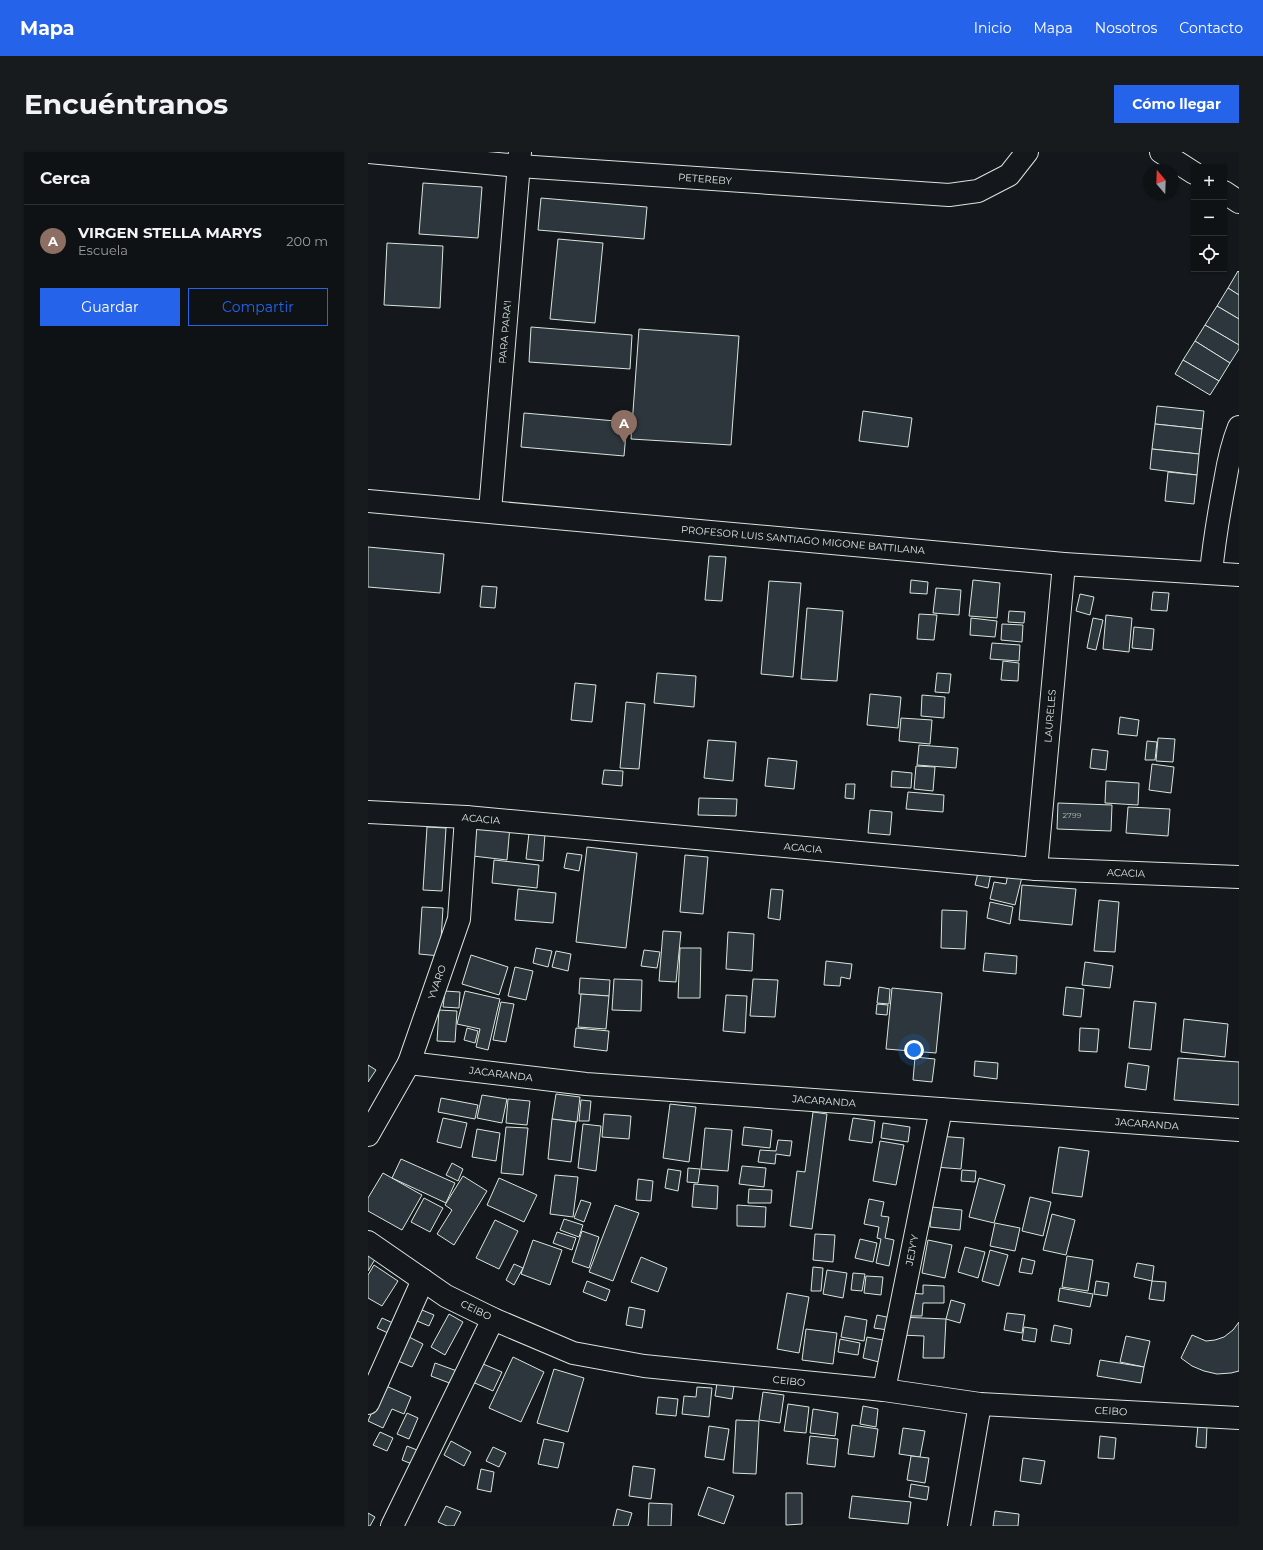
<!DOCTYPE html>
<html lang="es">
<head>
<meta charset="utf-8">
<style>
  :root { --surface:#0f1215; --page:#181b1e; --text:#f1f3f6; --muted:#9b9ea0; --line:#2f3234; --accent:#2563eb }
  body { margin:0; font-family:Montserrat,sans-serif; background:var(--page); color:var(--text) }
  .controls { position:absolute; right:12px; top:12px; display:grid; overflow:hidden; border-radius:0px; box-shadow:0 1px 3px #0004 }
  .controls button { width:36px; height:36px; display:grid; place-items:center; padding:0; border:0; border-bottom:1px solid var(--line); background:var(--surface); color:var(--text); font:20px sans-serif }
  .compass { position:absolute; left:775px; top:12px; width:36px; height:36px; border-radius:50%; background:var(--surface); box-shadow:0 1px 3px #0004; rotate:341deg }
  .you { position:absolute; left:546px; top:898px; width:14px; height:14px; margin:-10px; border:3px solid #fff; border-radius:50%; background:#1a73e8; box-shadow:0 0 0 6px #1a73e833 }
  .badge { display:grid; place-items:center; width:26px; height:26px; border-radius:50%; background:var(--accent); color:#fff; font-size:13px; font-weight:700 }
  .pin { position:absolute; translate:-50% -33px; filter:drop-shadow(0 1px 2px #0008) }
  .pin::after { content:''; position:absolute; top:21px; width:14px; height:12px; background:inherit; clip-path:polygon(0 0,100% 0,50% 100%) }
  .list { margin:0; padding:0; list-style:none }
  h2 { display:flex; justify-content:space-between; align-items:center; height:52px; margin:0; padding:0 16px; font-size:17px }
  h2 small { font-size:13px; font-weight:400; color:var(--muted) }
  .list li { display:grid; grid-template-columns:26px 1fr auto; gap:12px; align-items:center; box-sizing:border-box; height:72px; padding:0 16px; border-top:1px solid var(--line) }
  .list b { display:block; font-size:15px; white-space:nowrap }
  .list p { margin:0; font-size:13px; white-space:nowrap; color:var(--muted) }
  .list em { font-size:13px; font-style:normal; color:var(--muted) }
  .actions { display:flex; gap:8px; padding:12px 16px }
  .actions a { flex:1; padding:9px 0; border:1px solid var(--accent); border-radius:0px; text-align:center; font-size:14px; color:var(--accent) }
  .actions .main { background:var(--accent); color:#fff }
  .icon { flex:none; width:22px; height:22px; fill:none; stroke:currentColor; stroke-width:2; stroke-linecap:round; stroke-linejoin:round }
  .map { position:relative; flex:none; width:871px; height:1374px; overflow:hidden; border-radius:0px }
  header { display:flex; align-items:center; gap:24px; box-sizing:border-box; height:56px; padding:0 20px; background:var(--accent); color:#fff }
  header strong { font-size:19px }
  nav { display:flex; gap:22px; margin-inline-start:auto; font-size:14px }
  .intro { display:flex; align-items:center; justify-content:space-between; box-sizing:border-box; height:96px; padding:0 24px }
  h1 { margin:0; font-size:28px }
  .button { padding:10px 18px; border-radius:0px; background:var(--accent); color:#fff; font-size:14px; font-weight:700 }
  main { display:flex; gap:24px; padding:0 24px }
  aside { flex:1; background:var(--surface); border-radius:0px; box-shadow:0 1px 3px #0004 }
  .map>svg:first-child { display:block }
</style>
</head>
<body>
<header>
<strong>Mapa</strong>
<nav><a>Inicio</a><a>Mapa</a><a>Nosotros</a><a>Contacto</a></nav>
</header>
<div class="intro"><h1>Encuéntranos</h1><a class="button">Cómo llegar</a></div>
<main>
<aside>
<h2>Cerca<small></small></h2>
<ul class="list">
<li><span class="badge" style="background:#8d6e63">A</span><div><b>VIRGEN STELLA MARYS</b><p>Escuela</p></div><em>200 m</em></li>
</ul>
<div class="actions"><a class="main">Guardar</a><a>Compartir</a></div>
</aside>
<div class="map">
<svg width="871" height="1374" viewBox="0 0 871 1374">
  <rect width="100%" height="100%" fill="#14181c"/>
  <g fill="#2c363c" stroke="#d8e6dc">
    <polygon points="55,31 114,35 110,86 51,82"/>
    <polygon points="173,46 279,55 276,87 170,78"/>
    <polygon points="190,87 235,91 227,171 182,167"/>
    <polygon points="19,91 75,94 72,156 16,153"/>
    <polygon points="870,119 871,120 871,143 860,136"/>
    <polygon points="860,136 871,143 871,167 849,154"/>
    <polygon points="849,154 871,167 871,193 837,173"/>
    <polygon points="837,173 871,193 871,197 862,211 827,189"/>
    <polygon points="163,175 264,183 262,217 161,210"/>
    <polygon points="271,177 371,184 363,293 263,287"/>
    <polygon points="827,189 862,211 851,229 815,208"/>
    <polygon points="815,208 851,229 842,243 807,222"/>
    <polygon points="789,254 836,259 834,277 787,272"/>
    <polygon points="495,259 544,266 540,295 491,289"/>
    <polygon points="156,261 259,270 256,304 153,295"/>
    <polygon points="787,272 834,277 831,302 784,297"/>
    <polygon points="784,297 831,302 829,323 782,317"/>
    <polygon points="800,320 829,323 826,352 797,349"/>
    <polygon points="0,395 76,402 72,441 0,435"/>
    <polygon points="341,404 358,405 354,449 337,448"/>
    <polygon points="543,428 560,430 559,442 542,441"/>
    <polygon points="605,428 632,431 629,466 601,464"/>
    <polygon points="401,429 433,431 425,525 393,522"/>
    <polygon points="114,434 129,435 127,456 112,455"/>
    <polygon points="568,436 593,438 591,463 565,461"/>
    <polygon points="785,440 801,441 799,459 783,458"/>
    <polygon points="712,442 726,445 722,463 708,459"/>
    <polygon points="439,456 475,459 469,529 433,527"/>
    <polygon points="641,459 657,460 656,471 640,470"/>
    <polygon points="551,462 569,463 566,488 549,487"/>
    <polygon points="738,463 764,466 761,500 735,497"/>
    <polygon points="603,466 629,469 627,485 602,483"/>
    <polygon points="725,466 735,468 728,498 719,496"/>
    <polygon points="634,472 655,473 654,490 633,488"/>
    <polygon points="766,475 786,477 784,498 764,496"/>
    <polygon points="624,491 652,493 651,509 622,507"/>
    <polygon points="635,509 651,511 650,529 633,528"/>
    <polygon points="289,521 328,524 326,555 286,551"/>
    <polygon points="569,521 583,522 581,541 567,540"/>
    <polygon points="207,531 228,533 224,570 203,568"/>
    <polygon points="502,542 533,545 530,576 499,573"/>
    <polygon points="554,543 577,545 576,566 553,564"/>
    <polygon points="258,550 277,552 271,617 252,616"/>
    <polygon points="752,565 771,568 769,584 750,582"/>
    <polygon points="533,566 564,568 562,592 531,589"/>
    <polygon points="790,586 807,587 805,610 788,609"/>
    <polygon points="340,588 368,590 365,629 336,626"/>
    <polygon points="779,589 789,590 787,608 777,608"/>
    <polygon points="551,593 590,596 588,616 549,613"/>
    <polygon points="724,597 740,599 738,618 722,616"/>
    <polygon points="400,606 429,609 426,637 397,634"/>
    <polygon points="784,612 806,615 803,641 781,638"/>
    <polygon points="548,614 567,615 565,639 546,637"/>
    <polygon points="236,618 255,619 254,634 234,632"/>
    <polygon points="524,619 544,621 543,636 523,635"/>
    <polygon points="738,629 771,631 770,653 737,651"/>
    <polygon points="478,632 487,632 486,647 477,646"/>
    <polygon points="540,640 576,643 575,660 538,657"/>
    <polygon points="331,646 369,647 368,664 330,663"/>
    <polygon points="690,651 744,653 743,679 689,677"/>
    <polygon points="760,655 802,657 800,684 758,681"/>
    <polygon points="502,658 524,660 522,683 500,681"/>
    <polygon points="109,671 142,674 139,708 105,704"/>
    <polygon points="59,675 78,676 74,739 55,738"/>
    <polygon points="161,681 177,682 175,709 158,707"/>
    <polygon points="219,695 269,701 258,796 208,790"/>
    <polygon points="199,701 214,703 211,719 196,716"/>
    <polygon points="317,703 340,705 335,762 312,760"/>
    <polygon points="126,708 171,713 169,736 124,731"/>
    <polygon points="612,713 624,716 620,736 607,733"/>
    <polygon points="640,722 654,725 647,753 622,747 626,730 638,732"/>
    <polygon points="654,733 708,737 704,773 651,768"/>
    <polygon points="150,737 188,741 185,771 147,768"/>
    <polygon points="403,737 415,738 412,768 400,766"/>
    <polygon points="731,748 751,750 747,800 726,799"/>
    <polygon points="622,750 645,755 642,772 619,766"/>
    <polygon points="54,755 75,756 72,804 51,802"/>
    <polygon points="574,758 599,759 597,797 573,796"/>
    <polygon points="295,779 313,780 308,830 291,829"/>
    <polygon points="360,780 386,782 384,819 358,817"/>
    <polygon points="168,796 184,799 180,815 165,811"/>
    <polygon points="312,796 333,796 332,846 310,846"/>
    <polygon points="276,798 292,800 289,816 273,814"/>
    <polygon points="188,799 203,802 200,819 184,815"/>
    <polygon points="617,801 649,804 648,822 615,819"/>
    <polygon points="103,803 140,815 131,843 94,832"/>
    <polygon points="458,809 484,812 482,827 473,825 472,834 456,833"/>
    <polygon points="717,810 745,814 742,836 714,833"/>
    <polygon points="147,815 165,819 158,848 140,844"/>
    <polygon points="212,826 242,828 241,844 211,842"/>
    <polygon points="246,827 274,828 273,859 244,858"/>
    <polygon points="385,827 410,828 407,865 382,864"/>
    <polygon points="511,835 522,837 521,852 509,851"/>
    <polygon points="698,835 716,837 713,865 695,863"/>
    <polygon points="524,836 574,841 568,901 518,897"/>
    <polygon points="77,839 92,840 91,856 75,855"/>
    <polygon points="97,839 132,847 120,898 108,895 112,877 89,872"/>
    <polygon points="213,842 241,844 238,877 210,875"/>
    <polygon points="358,843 379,844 377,881 355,879"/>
    <polygon points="766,849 788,851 783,898 761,896"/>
    <polygon points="133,850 146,852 138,890 125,888"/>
    <polygon points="509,852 520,853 519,863 508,862"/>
    <polygon points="71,858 89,859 87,890 69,889"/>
    <polygon points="816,867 860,872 857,905 813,900"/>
    <polygon points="99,876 110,879 107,891 96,888"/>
    <polygon points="208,876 241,879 239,899 206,895"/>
    <polygon points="712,876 731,877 729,900 711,899"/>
    <polygon points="547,905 567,907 564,930 545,928"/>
    <polygon points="810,906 871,910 871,953 806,948"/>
    <polygon points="607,909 630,911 629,927 606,924"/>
    <polygon points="760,911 781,914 778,938 757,935"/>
    <polygon points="0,913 8,918 0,930"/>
    <polygon points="188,942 212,945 209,970 184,967"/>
    <polygon points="114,943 139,947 134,971 109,966"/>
    <polygon points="73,946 110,953 107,967 70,960"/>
    <polygon points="140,947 162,949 159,973 138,971"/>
    <polygon points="213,948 223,949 221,969 211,969"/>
    <polygon points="302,952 328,955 321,1010 295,1006"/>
    <polygon points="445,960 459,962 444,1077 422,1074 429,1019 437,1020"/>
    <polygon points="236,962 263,964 261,987 234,985"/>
    <polygon points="75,966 99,971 93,996 69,990"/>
    <polygon points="485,966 507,969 504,991 481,988"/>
    <polygon points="184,967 208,970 203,1010 180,1007"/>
    <polygon points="515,971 542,975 540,990 513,986"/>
    <polygon points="215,972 233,974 228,1019 210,1016"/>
    <polygon points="138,975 160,976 155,1023 133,1021"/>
    <polygon points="376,975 404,978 402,996 374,993"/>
    <polygon points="337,976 364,978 360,1019 333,1017"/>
    <polygon points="109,977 132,981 128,1009 104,1005"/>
    <polygon points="570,984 596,986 593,1017 567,1015"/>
    <polygon points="410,988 424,989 422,1004 408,1002 407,1012 390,1010 392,998 408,999"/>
    <polygon points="512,989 536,993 528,1033 505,1029"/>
    <polygon points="691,995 721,999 714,1045 684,1041"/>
    <polygon points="33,1007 87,1031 78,1051 24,1026"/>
    <polygon points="84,1011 95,1017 90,1029 78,1023"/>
    <polygon points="374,1014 398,1016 396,1035 371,1032"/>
    <polygon points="320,1016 332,1017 330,1031 319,1030"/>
    <polygon points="300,1017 313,1019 310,1039 297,1036"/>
    <polygon points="594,1018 608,1019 607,1030 593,1029"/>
    <polygon points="15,1021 54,1043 34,1078 0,1059 0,1046"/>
    <polygon points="187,1023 210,1025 205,1065 182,1062"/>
    <polygon points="95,1024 119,1039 86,1093 69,1082 84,1058 77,1053"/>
    <polygon points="131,1026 169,1043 156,1070 119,1053"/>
    <polygon points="611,1026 637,1033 626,1071 601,1065"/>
    <polygon points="270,1027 285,1029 283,1049 268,1048"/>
    <polygon points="326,1032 350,1034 349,1057 324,1055"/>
    <polygon points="381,1037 404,1038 403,1051 380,1051"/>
    <polygon points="662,1045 683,1050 675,1084 654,1079"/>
    <polygon points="56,1046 75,1056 62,1080 43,1070"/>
    <polygon points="501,1047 516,1050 513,1064 521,1065 517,1086 526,1088 521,1114 508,1111 513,1087 509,1086 511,1075 496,1072"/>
    <polygon points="213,1048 223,1051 216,1070 206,1066"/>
    <polygon points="247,1053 271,1061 245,1129 221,1120"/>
    <polygon points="369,1053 398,1055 397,1075 369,1074"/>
    <polygon points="564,1055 594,1058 592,1078 562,1075"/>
    <polygon points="684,1062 707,1068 698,1103 675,1098"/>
    <polygon points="196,1067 215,1073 211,1085 192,1078"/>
    <polygon points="127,1068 150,1079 131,1117 108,1106"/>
    <polygon points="627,1071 652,1076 647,1099 622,1094"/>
    <polygon points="214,1079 231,1085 221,1116 204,1110"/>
    <polygon points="189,1080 208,1086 204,1098 185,1091"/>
    <polygon points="447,1082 467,1083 465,1110 445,1108"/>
    <polygon points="492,1087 509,1091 505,1110 487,1106"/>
    <polygon points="165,1088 194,1098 182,1133 153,1122"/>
    <polygon points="560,1088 584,1093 577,1126 554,1121"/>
    <polygon points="597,1095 617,1100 610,1126 590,1120"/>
    <polygon points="622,1098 640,1103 631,1134 614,1129"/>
    <polygon points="0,1101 9,1104 0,1119"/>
    <polygon points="699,1104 725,1108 720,1139 694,1135"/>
    <polygon points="273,1105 299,1116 290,1140 263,1130"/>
    <polygon points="654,1106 667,1109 664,1122 651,1120"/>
    <polygon points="769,1111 786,1114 784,1129 766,1125"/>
    <polygon points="146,1112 155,1116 146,1133 138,1128"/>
    <polygon points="6,1113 30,1129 14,1154 0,1146 0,1123"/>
    <polygon points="445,1115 455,1116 453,1139 443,1139"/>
    <polygon points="459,1118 479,1121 475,1146 455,1142"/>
    <polygon points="485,1121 497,1122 494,1139 483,1138"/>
    <polygon points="498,1124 515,1125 513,1143 496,1141"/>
    <polygon points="219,1129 242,1138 238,1149 215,1140"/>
    <polygon points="728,1129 741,1131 739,1144 726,1142"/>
    <polygon points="784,1129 798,1130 796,1149 781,1147"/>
    <polygon points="555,1133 576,1134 576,1151 555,1151 554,1164 541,1164 541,1141 555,1142"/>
    <polygon points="692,1136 725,1142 722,1155 690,1149"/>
    <polygon points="419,1141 441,1145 431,1201 409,1197"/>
    <polygon points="583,1148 597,1152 592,1171 578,1167"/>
    <polygon points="47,1155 66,1163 61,1174 42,1166"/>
    <polygon points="261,1155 277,1158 274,1176 258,1173"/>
    <polygon points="639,1161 657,1163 654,1181 636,1178"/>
    <polygon points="81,1162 95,1170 77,1203 63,1195"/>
    <polygon points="509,1163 523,1166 520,1178 506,1176"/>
    <polygon points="477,1164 499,1168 496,1189 473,1185"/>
    <polygon points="532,1165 578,1167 576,1206 555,1206 556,1184 532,1183"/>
    <polygon points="14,1166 25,1171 20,1181 9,1176"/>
    <polygon points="871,1170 871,1219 863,1221 849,1222 836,1219 824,1214 813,1206 824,1183 838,1189 847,1188 856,1185 865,1178"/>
    <polygon points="686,1173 704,1177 702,1192 683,1189"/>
    <polygon points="656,1175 669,1177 667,1190 654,1188"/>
    <polygon points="438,1177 469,1181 465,1212 434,1208"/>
    <polygon points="758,1184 782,1189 776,1215 752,1210"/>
    <polygon points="41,1185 55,1192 44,1215 30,1209"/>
    <polygon points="499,1185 515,1188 511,1210 495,1206"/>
    <polygon points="472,1187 492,1191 490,1203 470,1200"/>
    <polygon points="145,1205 176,1220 153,1270 121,1256"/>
    <polygon points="732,1208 776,1215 773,1231 729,1224"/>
    <polygon points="108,1209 134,1220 125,1239 100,1228"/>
    <polygon points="67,1211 89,1219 84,1232 63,1224"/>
    <polygon points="186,1217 216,1226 200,1280 169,1271"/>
    <polygon points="349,1231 366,1234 364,1247 347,1244"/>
    <polygon points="16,1233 43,1245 36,1262 24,1257 15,1276 0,1269"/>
    <polygon points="329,1235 344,1236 341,1265 314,1262 316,1244 328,1245"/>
    <polygon points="395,1240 416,1243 412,1271 391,1268"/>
    <polygon points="290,1245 310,1247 308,1264 288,1262"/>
    <polygon points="420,1252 441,1255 438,1281 416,1279"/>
    <polygon points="495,1254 510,1257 508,1275 492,1272"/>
    <polygon points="445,1257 470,1261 467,1284 442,1281"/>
    <polygon points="39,1261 50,1266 41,1287 29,1282"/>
    <polygon points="368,1268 391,1269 388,1322 365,1321"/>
    <polygon points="484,1273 510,1277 506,1305 480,1302"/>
    <polygon points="830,1273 839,1274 838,1296 828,1295"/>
    <polygon points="341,1274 361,1277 356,1308 337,1305"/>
    <polygon points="535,1276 557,1279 552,1305 531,1302"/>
    <polygon points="12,1280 25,1286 19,1299 5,1293"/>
    <polygon points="442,1284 470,1287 467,1315 439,1312"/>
    <polygon points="732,1284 748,1286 746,1307 730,1306"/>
    <polygon points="176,1287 196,1291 190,1316 170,1312"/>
    <polygon points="83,1289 103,1300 96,1314 76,1303"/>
    <polygon points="39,1294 54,1300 49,1314 34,1308"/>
    <polygon points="125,1295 138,1301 131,1315 118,1309"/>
    <polygon points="543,1304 561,1306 557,1331 539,1328"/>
    <polygon points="655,1306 677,1309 673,1332 652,1329"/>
    <polygon points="265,1314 287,1317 283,1347 261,1344"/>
    <polygon points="113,1317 126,1320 123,1340 109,1337"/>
    <polygon points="543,1332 561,1335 559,1348 541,1345"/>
    <polygon points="340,1335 366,1344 356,1372 330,1363"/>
    <polygon points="418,1341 434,1341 434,1372 418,1373"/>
    <polygon points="484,1344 543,1350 540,1372 481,1366"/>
    <polygon points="281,1351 304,1352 303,1374 280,1374"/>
    <polygon points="78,1354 93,1360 86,1374 79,1374 70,1370"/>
    <polygon points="249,1357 264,1361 260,1374 245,1374"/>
    <polygon points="627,1359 651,1362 650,1374 625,1374"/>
    <polygon points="0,1361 7,1365 2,1374 0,1374"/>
  </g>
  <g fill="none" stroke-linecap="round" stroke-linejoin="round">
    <g stroke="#d8e6dc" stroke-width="24">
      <g id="minor">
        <polyline points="1,0 151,14 581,43 610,39 641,23 659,0"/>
        <polyline points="793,0 826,21"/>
        <polyline points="856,40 871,50"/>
        <polyline points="122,359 152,0"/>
        <path d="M843 421C846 390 851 360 857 329 860 311 864 292 871 275"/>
        <polyline points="0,660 98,665 668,717 871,725"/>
        <polyline points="668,717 696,412"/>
        <polyline points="41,911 218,932 871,978"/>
        <polyline points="0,983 41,911 91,767 98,665"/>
        <polyline points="0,1090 78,1144 125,1167 205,1201 276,1214 516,1238 612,1252 871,1266"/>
        <polyline points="516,1238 573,957"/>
        <polyline points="0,1251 55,1128"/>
        <polyline points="24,1374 125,1167"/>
        <polyline points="591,1374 612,1252"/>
      </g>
    </g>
    <g stroke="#d8e6dc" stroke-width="24">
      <polyline id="major" points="0,349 696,412 871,423"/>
    </g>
    <use href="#minor" stroke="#14181c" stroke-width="22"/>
    <use href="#major" stroke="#14181c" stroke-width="22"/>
  </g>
  <g text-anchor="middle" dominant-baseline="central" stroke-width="3" stroke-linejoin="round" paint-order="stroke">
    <g font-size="8" fill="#adbab4">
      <text x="704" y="663">2799</text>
    </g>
    <g font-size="10" fill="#d8e6dc" stroke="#14181c">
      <text transform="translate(337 27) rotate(4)">PETEREBY</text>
      <text transform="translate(137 180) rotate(-85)">PARA PARA'I</text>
      <text transform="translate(435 388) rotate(5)">PROFESOR LUIS SANTIAGO MIGONE BATTILANA</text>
      <text transform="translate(682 564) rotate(-85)">LAURELES</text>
      <text transform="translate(113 667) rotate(5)">ACACIA</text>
      <text transform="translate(435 696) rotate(5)">ACACIA</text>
      <text transform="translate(758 721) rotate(2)">ACACIA</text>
      <text transform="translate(69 830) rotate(-71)">YVARO</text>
      <text transform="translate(133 922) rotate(7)">JACARANDA</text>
      <text transform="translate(456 949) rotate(4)">JACARANDA</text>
      <text transform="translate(779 972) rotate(4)">JACARANDA</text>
      <text transform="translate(544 1098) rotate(-79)">JEJY'Y</text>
      <text transform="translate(108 1158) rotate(26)">CEIBO</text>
      <text transform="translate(421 1229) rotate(6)">CEIBO</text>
      <text transform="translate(743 1259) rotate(3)">CEIBO</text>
    </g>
  </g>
</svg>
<div class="controls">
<button>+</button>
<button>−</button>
<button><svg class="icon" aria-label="locate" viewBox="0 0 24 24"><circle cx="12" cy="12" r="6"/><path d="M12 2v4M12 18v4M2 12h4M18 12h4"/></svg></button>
</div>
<svg class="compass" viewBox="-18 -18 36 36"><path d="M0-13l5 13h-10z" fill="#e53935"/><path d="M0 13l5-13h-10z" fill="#9b9ea0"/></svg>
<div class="you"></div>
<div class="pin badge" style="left:256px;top:291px;background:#8d6e63">A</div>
</div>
</main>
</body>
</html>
